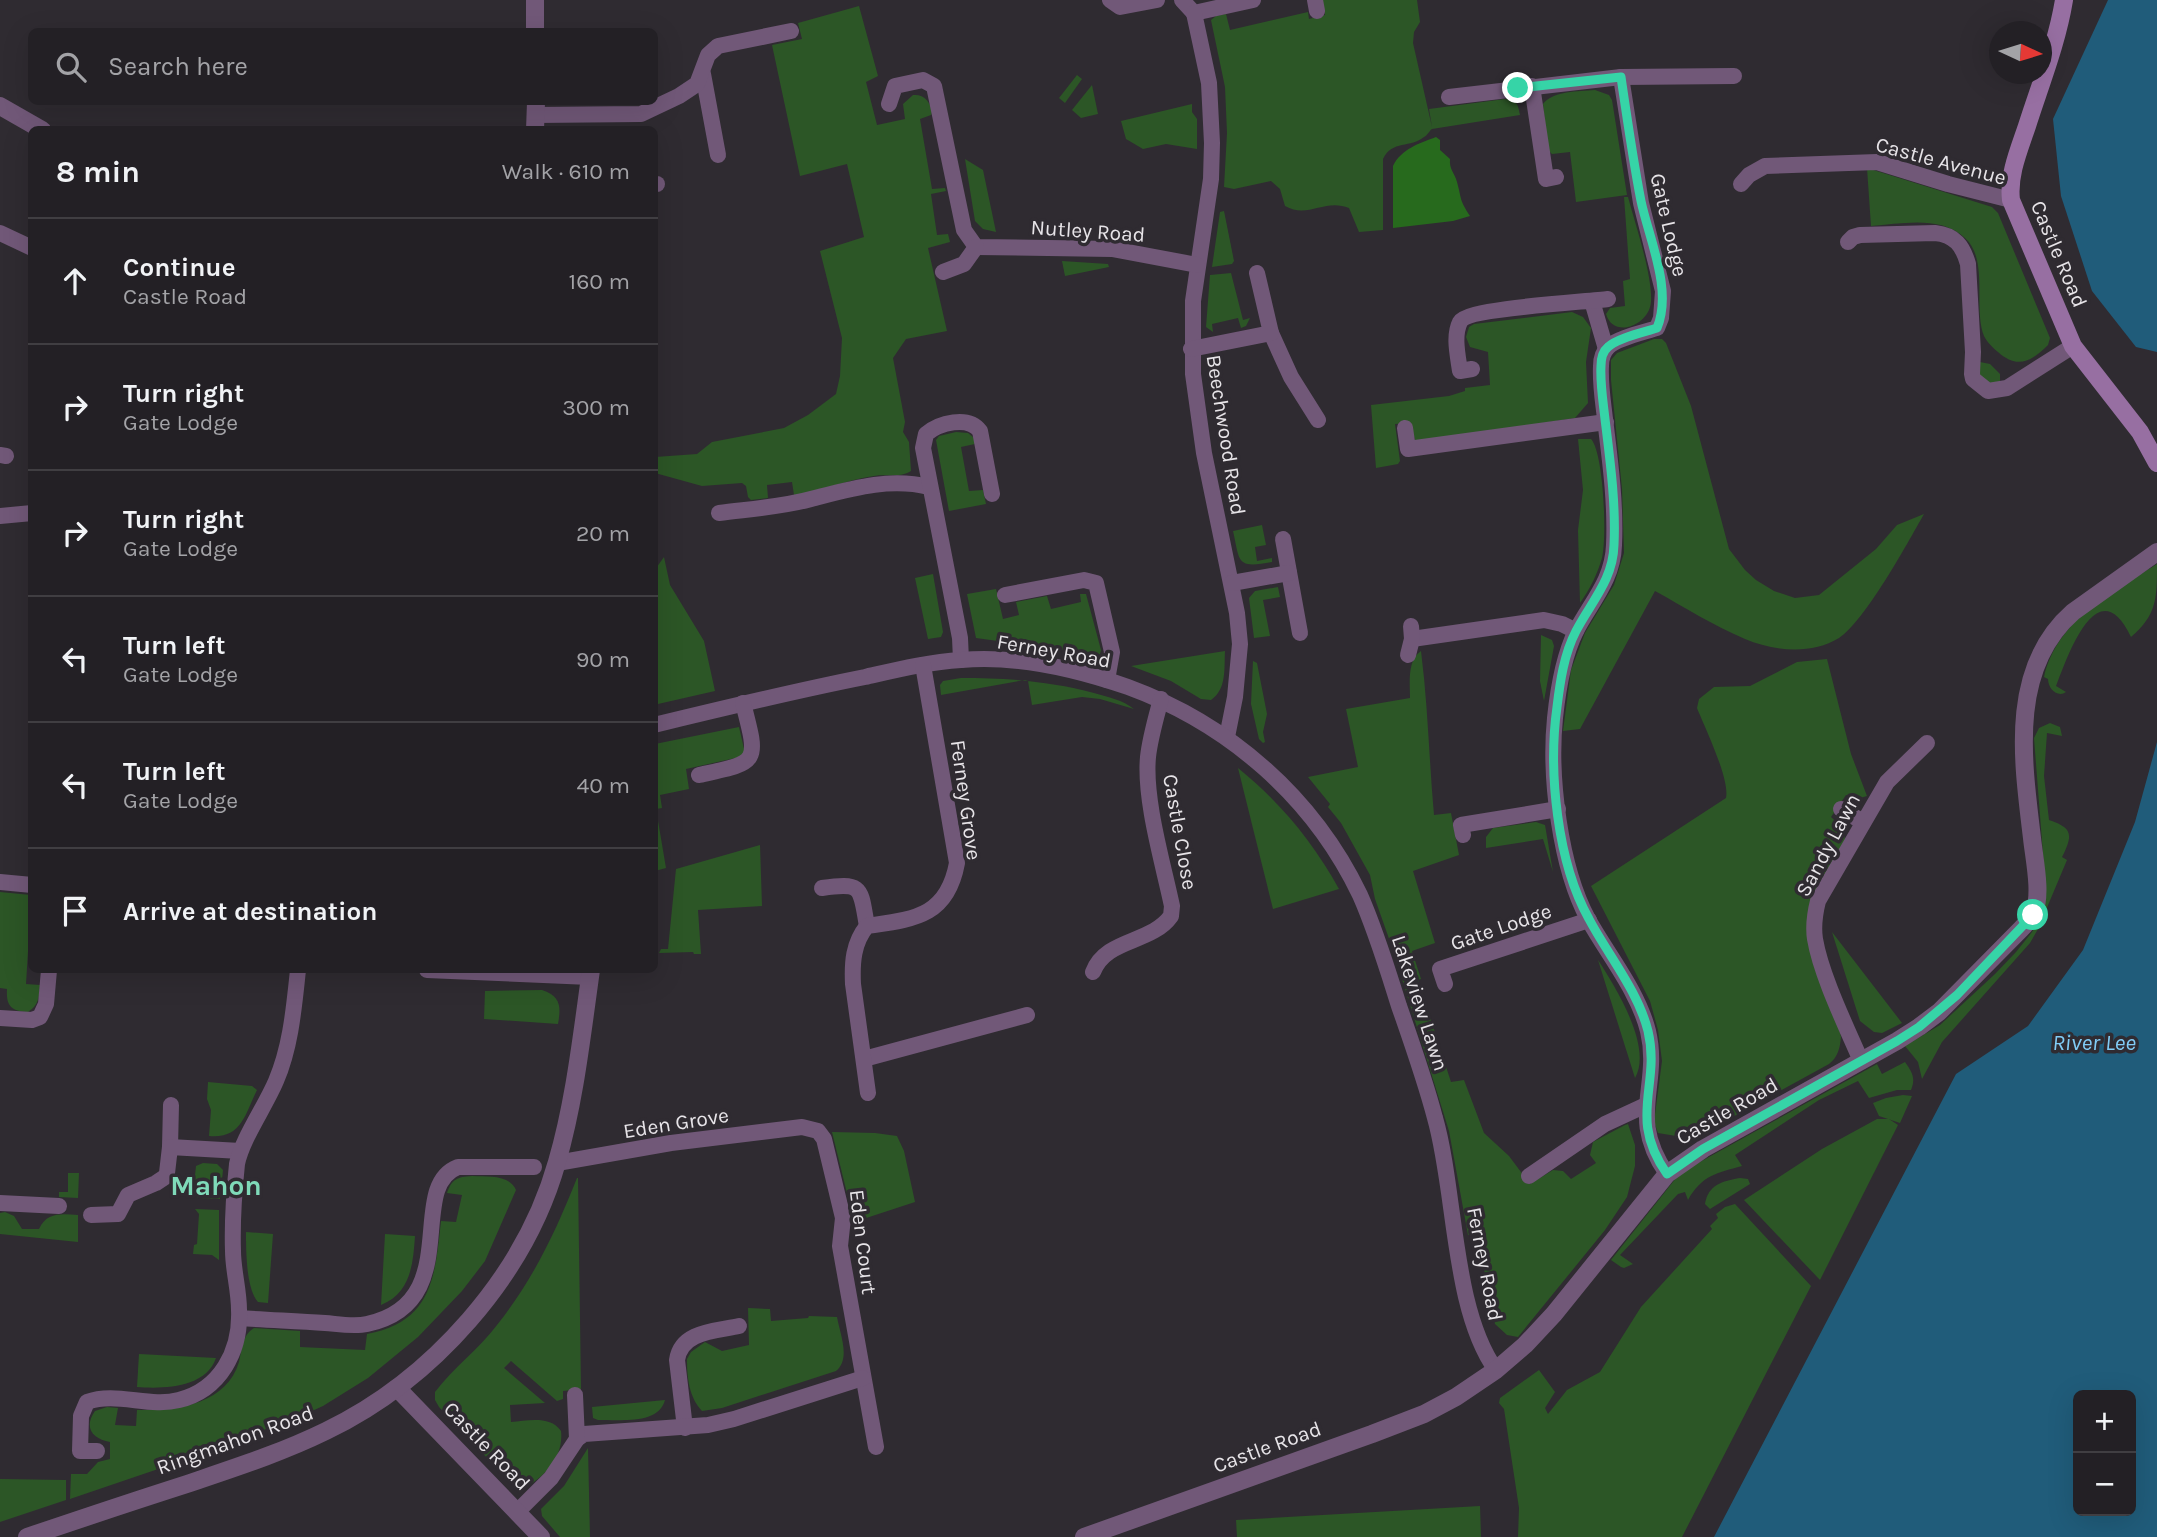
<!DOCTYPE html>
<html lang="en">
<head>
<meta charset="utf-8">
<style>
  :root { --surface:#232025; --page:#2f2d32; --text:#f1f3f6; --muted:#a3a3a7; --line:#403e42 }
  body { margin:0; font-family:Karla,sans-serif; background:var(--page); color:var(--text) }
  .controls { position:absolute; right:21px; bottom:21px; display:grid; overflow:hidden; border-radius:10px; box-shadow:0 7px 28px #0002 }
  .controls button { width:63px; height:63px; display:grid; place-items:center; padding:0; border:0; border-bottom:2px solid var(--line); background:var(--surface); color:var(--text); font:35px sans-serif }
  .compass { position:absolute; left:1989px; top:21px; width:63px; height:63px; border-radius:50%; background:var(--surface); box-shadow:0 7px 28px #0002; rotate:94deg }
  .stop { position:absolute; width:21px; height:21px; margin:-16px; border:5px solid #36d4a7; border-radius:50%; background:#fff }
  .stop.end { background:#36d4a7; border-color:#fff; box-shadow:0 2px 7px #0008 }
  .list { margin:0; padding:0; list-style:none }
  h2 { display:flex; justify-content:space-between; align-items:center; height:91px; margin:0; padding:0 28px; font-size:30px }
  h2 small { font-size:23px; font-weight:400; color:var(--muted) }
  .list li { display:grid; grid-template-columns:46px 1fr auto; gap:21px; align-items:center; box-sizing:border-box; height:126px; padding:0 28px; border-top:2px solid var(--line) }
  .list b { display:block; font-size:26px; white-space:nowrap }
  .list p { margin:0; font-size:23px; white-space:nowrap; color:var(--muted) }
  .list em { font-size:23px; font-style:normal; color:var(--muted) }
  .icon { flex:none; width:38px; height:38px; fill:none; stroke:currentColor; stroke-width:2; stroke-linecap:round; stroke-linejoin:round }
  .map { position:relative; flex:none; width:2157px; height:1537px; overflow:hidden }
  .search { position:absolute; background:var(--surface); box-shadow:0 7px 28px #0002; left:28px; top:28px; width:630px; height:77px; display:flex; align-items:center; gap:18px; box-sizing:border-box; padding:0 24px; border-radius:10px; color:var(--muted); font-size:26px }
  .panel { position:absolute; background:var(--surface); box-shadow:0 7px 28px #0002; left:28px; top:126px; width:630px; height:847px; border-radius:10px }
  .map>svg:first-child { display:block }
</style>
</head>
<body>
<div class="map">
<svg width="2157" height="1537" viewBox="0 0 2157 1537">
  <rect width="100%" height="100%" fill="#2f2b31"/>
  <g fill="#2c5626">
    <path d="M1322 0H1417L1420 22 1414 32 1413 43 1432 127 1429 109 1505 99C1517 100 1518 104 1520 115L1432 129C1429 131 1428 135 1424 137 1411 148 1392 140 1383 159V230L1359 232 1349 208C1325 198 1308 219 1285 206L1280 189 1271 181 1234 189 1224 187 1227 133 1225 87 1211 20 1216 16 1226 14 1230 30 1308 12 1309 19 1325 15Z"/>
    <path d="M859 6 878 76 866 82 877 125 905 119 903 104 913 95C924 94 930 101 932 112L931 115 920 119 932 189 945 188 946 191 931 194 937 235 948 234 950 242 928 248 947 331 906 339 893 358 905 422 903 432 909 442 911 471C901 478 886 474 874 476 847 480 821 491 794 495L792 482 767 485 768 498 751 500 748 497 746 486 742 483 702 486 655 473V457L697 454 712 442 784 428 808 415 836 394 840 376 842 338 820 251 864 237 847 164 800 176 772 45 802 39 798 23Z"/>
    <polygon points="1077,75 1082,79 1065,103 1059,98"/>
    <polygon points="1092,85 1098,114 1081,118 1072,110"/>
    <path d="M1595 90 1609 95 1612 100 1627 195 1576 202 1570 152 1552 154 1548 150 1543 104C1554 90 1578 92 1595 90Z"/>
    <polygon points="1192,104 1192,112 1197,119 1197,149 1166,144 1143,149 1126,139 1121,121"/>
    <polygon points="965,159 983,170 996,232 983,229 975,221"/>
    <path d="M1867 168 1992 207 1998 213 2050 338 2048 345C2031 362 2017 369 1998 352 1993 348 1987 342 1984 336 1973 308 1989 259 1965 238 1940 215 1902 224 1871 226Z"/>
    <path d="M1624 197H1628C1635 223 1653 277 1651 302 1649 326 1613 339 1606 314L1610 308 1625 306 1623 281 1630 279Z"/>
    <polygon points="1224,211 1234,261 1232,264 1212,267 1220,212"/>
    <polygon points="1062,261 1108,264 1109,267 1065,276"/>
    <polygon points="1231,273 1243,320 1250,318 1246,326 1241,328 1238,318 1212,324 1213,332 1206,327 1210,275"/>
    <polygon points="1572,312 1583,317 1591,328 1586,362 1588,403 1575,418 1416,443 1410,423 1395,424 1400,461 1398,464 1376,468 1371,405 1449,396 1465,391 1465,388 1490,385 1488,352 1470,347 1466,337 1469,327 1474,324"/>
    <path d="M1654 339H1662L1666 343 1691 406 1729 549 1745 570 1756 580 1774 591 1795 598 1819 595 1876 549 1897 525 1924 514C1907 544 1865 621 1839 638 1811 655 1774 651 1745 639 1714 626 1684 607 1655 591L1580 729 1563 731 1571 670 1585 633 1614 585 1624 553 1622 489 1611 380V360L1617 353Z"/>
    <polygon points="1980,362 1990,364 2000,374 2000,382 1985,384 1978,372"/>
    <polygon points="956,432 968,433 974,438 975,444 961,447 969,491 983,490 986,504 949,511 936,440 939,436"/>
    <path d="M1578 439H1591C1604 453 1607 538 1602 558 1597 575 1590 589 1580 603L1578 530 1583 490Z"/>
    <path d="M1262 525 1266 545 1255 547 1257 561 1272 558V562C1236 569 1240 562 1233 531Z"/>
    <polygon points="664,557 670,585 704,641 715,691 658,704 654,703 654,571"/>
    <path d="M2157 564C2157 598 2157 615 2131 637 2098 568 2068 655 2056 686L2066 692C2058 698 2048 689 2048 679L2044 677C2057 620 2112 592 2157 564Z"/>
    <polygon points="933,574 943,632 941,637 928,639 915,578"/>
    <polygon points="1278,587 1280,597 1263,600 1270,636 1254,638 1249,598 1255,591"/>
    <polygon points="996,589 1003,619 1019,615 1016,602 1047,596 1051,609 1081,602 1080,594 1086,594 1101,650 1100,654 1094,656 1058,649 976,638 967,594"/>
    <polygon points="1541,635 1552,640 1554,646 1544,701 1540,681"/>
    <path d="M1225 651C1224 668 1227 689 1211 700L1201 699 1171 681 1131 666Z"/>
    <path d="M1421 651C1428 705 1429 760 1434 815L1451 813 1459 855 1413 871 1435 943 1412 951 1421 979 1418 980 1451 1082 1464 1080 1484 1133 1509 1156 1530 1184 1553 1170 1563 1171 1571 1179 1596 1163 1590 1155 1593 1142 1625 1125 1628 1124 1635 1145V1166L1627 1197 1605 1230 1518 1337 1507 1335 1495 1324 1477 1234 1468 1235 1449 1131 1393 950 1375 899 1370 875 1341 823 1328 807 1330 804 1308 777 1358 767 1346 709 1410 698C1410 683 1407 660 1421 651Z"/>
    <path d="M1827 659 1851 754 1867 796 1857 799 1846 795 1831 817 1842 827 1845 839 1811 902 1841 1037C1840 1048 1838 1057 1829 1064L1716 1126 1676 1136 1658 1133 1654 1122 1662 1061 1658 1030 1650 1001 1591 886 1726 798C1730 779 1705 728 1697 708L1699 699 1714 687 1750 686 1797 662Z"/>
    <polygon points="1253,661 1257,663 1267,714 1263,732 1265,742 1263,743 1259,739 1251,704"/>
    <path d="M961 678C1006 678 1050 681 1094 693 1108 697 1123 700 1134 709L1100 699 1082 697 1032 705 1028 681 1025 680 941 695 940 685 943 681Z"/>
    <path d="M2050 723 2060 727 2062 736 2047 733 2044 776 2049 820C2073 828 2073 835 2062 857L2067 860 2038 929 2030 943 1942 1042 1922 1079 1918 1062 1905 1046 1940 1025 1995 974 2016 952 2032 932 2044 911 2046 893 2034 738 2039 728Z"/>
    <polygon points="739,727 745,753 740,757 686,769 689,789 660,795 662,808 656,809 666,868 655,871 655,744"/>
    <path d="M1238 768C1280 802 1313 842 1339 889L1273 909Z"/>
    <polygon points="1536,822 1545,825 1553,872 1543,839 1486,848 1486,837 1493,828"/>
    <polygon points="760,845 762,906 698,910 701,954 694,954 693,952 659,953 661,949 668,949 676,869"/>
    <path d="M0 892 31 895V934L29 935 26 984 40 985C39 997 39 1005 28 1012 11 1011 6 1006 7 989L0 988Z"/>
    <polygon points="1832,932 1902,1023 1882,1033 1874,1032 1860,1021"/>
    <path d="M1598 960C1615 986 1653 1047 1635 1078Z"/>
    <path d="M542 990C561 996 561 1007 558 1024L484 1019 485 991Z"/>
    <path d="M1905 1062C1912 1072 1916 1078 1911 1090H1897L1869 1098 1858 1081 1819 1100 1735 1155 1742 1166C1717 1173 1702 1175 1688 1200L1685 1192 1678 1194 1620 1255 1633 1264 1624 1268 1621 1267 1611 1260 1680 1173 1877 1064 1882 1074Z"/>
    <path d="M208 1082 252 1086 257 1090C245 1114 242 1139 209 1136L211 1110 207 1099Z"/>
    <polygon points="1903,1095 1912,1096 1900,1123 1879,1116 1873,1103 1886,1098"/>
    <polygon points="1877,1119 1889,1119 1898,1125 1820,1280 1744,1200 1822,1149"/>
    <polygon points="832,1132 875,1133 897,1136 904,1151 915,1202 854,1222"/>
    <polygon points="203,1163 217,1164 223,1170 220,1199 198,1198 193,1194 196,1166"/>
    <polygon points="68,1173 79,1173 78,1198 59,1197 59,1192 68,1192"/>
    <path d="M472 1176C487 1177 509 1174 516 1190L485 1261 462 1291 418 1337 368 1378 323 1406 301 1416 167 1466 70 1499 71 1474H87L98 1462 110 1459V1442C93 1439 83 1428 95 1411L107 1407 118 1408 115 1425 136 1426 137 1410C175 1411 226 1405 239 1362 242 1350 242 1335 254 1328L300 1331V1347L365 1350 367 1334C432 1322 435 1277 441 1221L456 1222 462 1195 447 1193C452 1179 457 1177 472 1176Z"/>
    <path d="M577 1178H578L581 1389 563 1391V1399L557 1401 511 1361 504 1368 545 1403 510 1405 511 1422C527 1421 550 1415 561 1431 564 1457 544 1478 522 1489L519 1483 513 1484 505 1477 439 1407 435 1400V1392C453 1368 479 1349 497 1325 533 1280 556 1231 577 1178Z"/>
    <path d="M1740 1178 1748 1179 1750 1184 1710 1209 1705 1204C1708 1185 1722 1181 1740 1178Z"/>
    <polygon points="1735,1204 1811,1286 1682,1537 1518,1537 1519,1508 1504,1409 1499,1403 1500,1398 1539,1370 1555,1392 1545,1408 1548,1414 1567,1390 1600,1372 1641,1307 1712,1229 1710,1226 1718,1218 1716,1214 1725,1207"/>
    <polygon points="195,1209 219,1210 219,1260 212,1255 193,1254 194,1245 197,1244 199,1214"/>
    <path d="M5 1212 14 1216 22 1229H39C47 1212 61 1214 78 1215V1242L0 1234V1213Z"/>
    <path d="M246 1232 273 1234 268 1303 258 1302C246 1289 246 1250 246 1232Z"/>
    <path d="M385 1234 415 1236C413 1264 411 1293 381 1305Z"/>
    <path d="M748 1308 770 1309 771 1321 808 1318 809 1316 837 1317C840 1334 851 1359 836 1371L722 1408 702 1411C689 1397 687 1378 687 1359L691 1352 705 1342 722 1351 749 1345Z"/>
    <path d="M139 1354 216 1358C206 1388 163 1389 137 1387Z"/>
    <path d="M665 1400C658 1426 618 1419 598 1420L593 1418 592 1407Z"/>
    <polygon points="588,1448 590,1537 560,1537 542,1516 541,1509 564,1486"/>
    <polygon points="0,1479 66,1480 66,1500 0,1522"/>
    <polygon points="1480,1506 1481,1537 1237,1537 1236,1520"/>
  </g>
  <path fill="#276a1d" d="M1436 137 1440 140V150L1450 159C1449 170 1455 173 1457 182 1462 200 1459 199 1470 216L1453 221 1393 228V166C1401 149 1420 143 1436 137Z"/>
  <g fill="#205c7a" fill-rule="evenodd">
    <polygon points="2108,0 2157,0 2157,352 2136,347 2092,291 2061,196 2053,119"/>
    <path d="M2157 742V1537H1714L1956 1074 2028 1026 2083 950 2135 822ZM2078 1395H2131V1511H2078Z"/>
  </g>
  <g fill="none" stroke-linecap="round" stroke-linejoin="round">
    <g stroke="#715878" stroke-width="16">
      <polyline points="1110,0 1120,7 1157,0"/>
      <polyline points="1182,0 1194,13 1253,0"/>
      <polyline points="1315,0 1317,11"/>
      <polyline points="1194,13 1209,83 1212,143 1211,179 1193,301 1193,374 1204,453 1237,613 1240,644 1235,697 1227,737"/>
      <polyline points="703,74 718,155"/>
      <path d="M1621 77 1641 203 1663 291 1661 318 1657 328C1645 332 1617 338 1608 347 1603 352 1601 359 1601 366 1600 384 1603 401 1605 419 1610 460 1616 504 1614 545 1613 580 1591 602 1576 631 1563 657 1558 689 1555 718 1549 777 1560 867 1588 919 1608 955 1638 991 1648 1031 1661 1086 1627 1117 1667 1174"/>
      <polyline points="1532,86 1546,179 1556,177"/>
      <polyline points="1449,97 1621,77 1734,76"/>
      <polyline points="889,104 895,86 923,80 934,86 964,230 976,247 1112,249 1197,265"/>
      <polyline points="535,115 641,114 679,96 697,84 708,55 718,46 791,31"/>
      <polyline points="654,184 657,184"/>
      <polyline points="1741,184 1749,175 1765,166 1877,162 1948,184 2011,200"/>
      <polyline points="0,233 32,248"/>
      <path d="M1848 242 1853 237 1860 235 1935 233C1955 235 1963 246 1968 264L1973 352 1972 374 1973 379 1988 391 2007 388 2073 346"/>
      <polyline points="943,272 964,264 976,247"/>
      <polyline points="1592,301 1606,349"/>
      <polyline points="1271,333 1291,377 1318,420"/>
      <polyline points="1191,349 1271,333 1257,273"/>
      <path d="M1472 369 1460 371C1458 356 1453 336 1460 322 1467 308 1586 302 1608 299"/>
      <polyline points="1405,428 1408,449 1606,422"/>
      <polyline points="0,455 6,456"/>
      <path d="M719 513C750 509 782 507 811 499 850 489 889 477 929 487"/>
      <polyline points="0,516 32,513"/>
      <polyline points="1283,539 1300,633"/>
      <polyline points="1232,583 1289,573"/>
      <polyline points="1005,595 1084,580 1096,583 1112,652 1107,680"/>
      <polyline points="1412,639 1544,620 1562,624 1576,631"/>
      <polyline points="1408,655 1412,639 1411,626"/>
      <path d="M961 660 960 638 923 448 926 434C939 423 968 415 980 431L992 494"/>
      <path d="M654 725C724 708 794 691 865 677 896 670 928 662 961 660 1016 655 1076 669 1128 687 1229 724 1313 797 1360 895 1376 931 1387 968 1399 1006 1412 1043 1425 1080 1435 1118 1456 1191 1452 1309 1496 1370"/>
      <path d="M699 775C759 762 759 764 743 703"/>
      <polyline points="1841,809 1863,822"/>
      <polyline points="1463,835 1461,825 1558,809"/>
      <polyline points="0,882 32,885"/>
      <path d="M822 888C864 882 860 888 867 926"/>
      <polyline points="427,970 590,977"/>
      <path d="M1093 972C1106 938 1151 944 1171 916L1172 906C1163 863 1144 800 1148 757 1150 738 1156 718 1161 699"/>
      <polyline points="1445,984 1440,969 1589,920"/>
      <polyline points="0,1018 32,1020 40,1017 46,1004 49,970"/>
      <polyline points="864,1059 1027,1015"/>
      <path d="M1861 1061C1846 1026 1821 975 1815 939 1813 926 1815 913 1818 901L1887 782 1927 743"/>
      <path d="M868 1093 853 984C852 963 853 943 867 926 914 919 947 917 957 863L923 665"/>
      <polyline points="170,1147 171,1105"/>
      <polyline points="557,1163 671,1143 802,1127 818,1131 824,1139 843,1218 840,1246 876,1447"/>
      <polyline points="1529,1176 1605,1124 1646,1105"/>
      <polyline points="0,1203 59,1206"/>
      <polyline points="91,1215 118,1214 128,1195 156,1183 165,1177 167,1173 170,1147 240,1151"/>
      <path d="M239 1318C268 1320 296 1321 325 1323 338 1324 354 1327 367 1324 466 1303 405 1187 458 1167H534"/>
      <path d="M685 1428 677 1360C681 1331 716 1331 739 1326"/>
      <polyline points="577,1439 584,1434 708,1425 734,1419 863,1378"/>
      <path d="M97 1451H80L81 1416 87 1402C116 1391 149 1408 179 1400 220 1390 241 1351 239 1310 239 1290 233 1270 233 1251 232 1222 234 1193 237 1164 242 1139 265 1107 276 1081 291 1046 294 1007 298 970"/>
      <polyline points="518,1511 551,1478 577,1439 575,1395"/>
    </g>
    <g stroke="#715878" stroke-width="18">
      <polyline points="535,0 535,32"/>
      <polyline points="0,106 42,130"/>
      <polyline points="535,130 536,102"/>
      <polyline points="397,1388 541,1537"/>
      <path d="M27 1537C80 1519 134 1501 187 1484 234 1468 281 1453 326 1431 432 1380 525 1276 557 1162 575 1100 582 1033 591 970"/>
      <path d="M1084 1537 1372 1434 1424 1414 1456 1397 1496 1370 1525 1345 1554 1314 1667 1174 1703 1149 1897 1041 1919 1027 1939 1012 2021 929C2026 924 2031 918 2034 912 2042 894 2034 858 2032 838 2023 762 2008 669 2073 612L2157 552"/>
    </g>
    <path stroke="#976fa2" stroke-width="18" d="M2064 0C2057 43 2040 85 2027 126 2019 150 2008 175 2011 200L2073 346 2140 432 2157 463"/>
  </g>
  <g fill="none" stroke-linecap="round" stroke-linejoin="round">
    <path stroke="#36d4a7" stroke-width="9" d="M1518 88 1621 77C1627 118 1633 160 1641 201 1649 239 1673 290 1657 328 1645 332 1617 338 1608 347 1602 352 1601 359 1601 366 1600 383 1603 401 1605 419 1610 460 1616 503 1614 545 1613 580 1591 602 1576 631 1564 654 1560 682 1557 707 1548 771 1557 862 1589 919 1608 955 1638 991 1648 1031 1661 1086 1627 1117 1667 1174L1703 1149 1897 1041 1919 1027 1957 995 2033 915"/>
  </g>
  <g text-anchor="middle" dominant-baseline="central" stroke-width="7" stroke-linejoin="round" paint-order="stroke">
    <g font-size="21" fill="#e7e4e8" stroke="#2f2b31">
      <text transform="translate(1941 161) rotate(15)">Castle Avenue</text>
      <text transform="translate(1669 225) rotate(77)">Gate Lodge</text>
      <text transform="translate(1088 231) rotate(4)">Nutley Road</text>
      <text transform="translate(2059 254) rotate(67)">Castle Road</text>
      <text transform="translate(1226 435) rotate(81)">Beechwood Road</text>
      <text transform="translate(1054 651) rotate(10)">Ferney Road</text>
      <text transform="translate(966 800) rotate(82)">Ferney Grove</text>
      <text transform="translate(1180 832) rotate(80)">Castle Close</text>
      <text transform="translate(1828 845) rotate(-62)">Sandy Lawn</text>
      <text transform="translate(1501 927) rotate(-19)">Gate Lodge</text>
      <text transform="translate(1420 1003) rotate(72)">Lakeview Lawn</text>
      <text transform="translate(1727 1111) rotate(-30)">Castle Road</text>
      <text transform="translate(676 1123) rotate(-9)">Eden Grove</text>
      <text transform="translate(863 1242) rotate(83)">Eden Court</text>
      <text transform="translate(1485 1264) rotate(79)">Ferney Road</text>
      <text transform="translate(235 1440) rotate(-20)">Ringmahon Road</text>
      <text transform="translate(487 1446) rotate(46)">Castle Road</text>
      <text transform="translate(1267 1447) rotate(-20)">Castle Road</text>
    </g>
    <g font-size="23" font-style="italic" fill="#81ccf6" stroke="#2f2b31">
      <text x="2094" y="1042">River Lee</text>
    </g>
    <g font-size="28" font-weight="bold" fill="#7fdab9" stroke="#2f2b31">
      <text x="216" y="1185">Mahon</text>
    </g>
  </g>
</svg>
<div class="controls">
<button>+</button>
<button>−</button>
</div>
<svg class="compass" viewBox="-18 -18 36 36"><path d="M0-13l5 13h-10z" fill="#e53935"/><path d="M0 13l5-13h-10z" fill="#a3a3a7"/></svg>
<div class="stop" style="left:2033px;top:915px"></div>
<div class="stop end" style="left:1518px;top:88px"></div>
<div class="search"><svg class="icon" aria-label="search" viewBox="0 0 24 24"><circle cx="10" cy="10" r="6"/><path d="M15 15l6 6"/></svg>Search here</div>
<section class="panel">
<h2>8 min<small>Walk · 610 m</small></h2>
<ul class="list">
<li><svg class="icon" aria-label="ahead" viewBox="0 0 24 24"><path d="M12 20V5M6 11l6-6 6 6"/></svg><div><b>Continue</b><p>Castle Road</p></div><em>160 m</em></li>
<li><svg class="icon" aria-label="right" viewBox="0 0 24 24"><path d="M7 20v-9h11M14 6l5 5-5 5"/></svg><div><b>Turn right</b><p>Gate Lodge</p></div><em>300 m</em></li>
<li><svg class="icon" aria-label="right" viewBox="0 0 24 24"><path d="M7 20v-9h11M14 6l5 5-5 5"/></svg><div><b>Turn right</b><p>Gate Lodge</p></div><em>20 m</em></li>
<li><svg class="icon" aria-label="left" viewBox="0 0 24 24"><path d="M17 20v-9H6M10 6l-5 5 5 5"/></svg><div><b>Turn left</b><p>Gate Lodge</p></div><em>90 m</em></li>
<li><svg class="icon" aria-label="left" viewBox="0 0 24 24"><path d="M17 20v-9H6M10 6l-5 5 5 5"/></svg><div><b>Turn left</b><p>Gate Lodge</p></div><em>40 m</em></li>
<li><svg class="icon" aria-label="arrive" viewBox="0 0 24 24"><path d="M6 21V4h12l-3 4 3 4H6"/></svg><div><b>Arrive at destination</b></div></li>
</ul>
</section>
</div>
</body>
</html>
